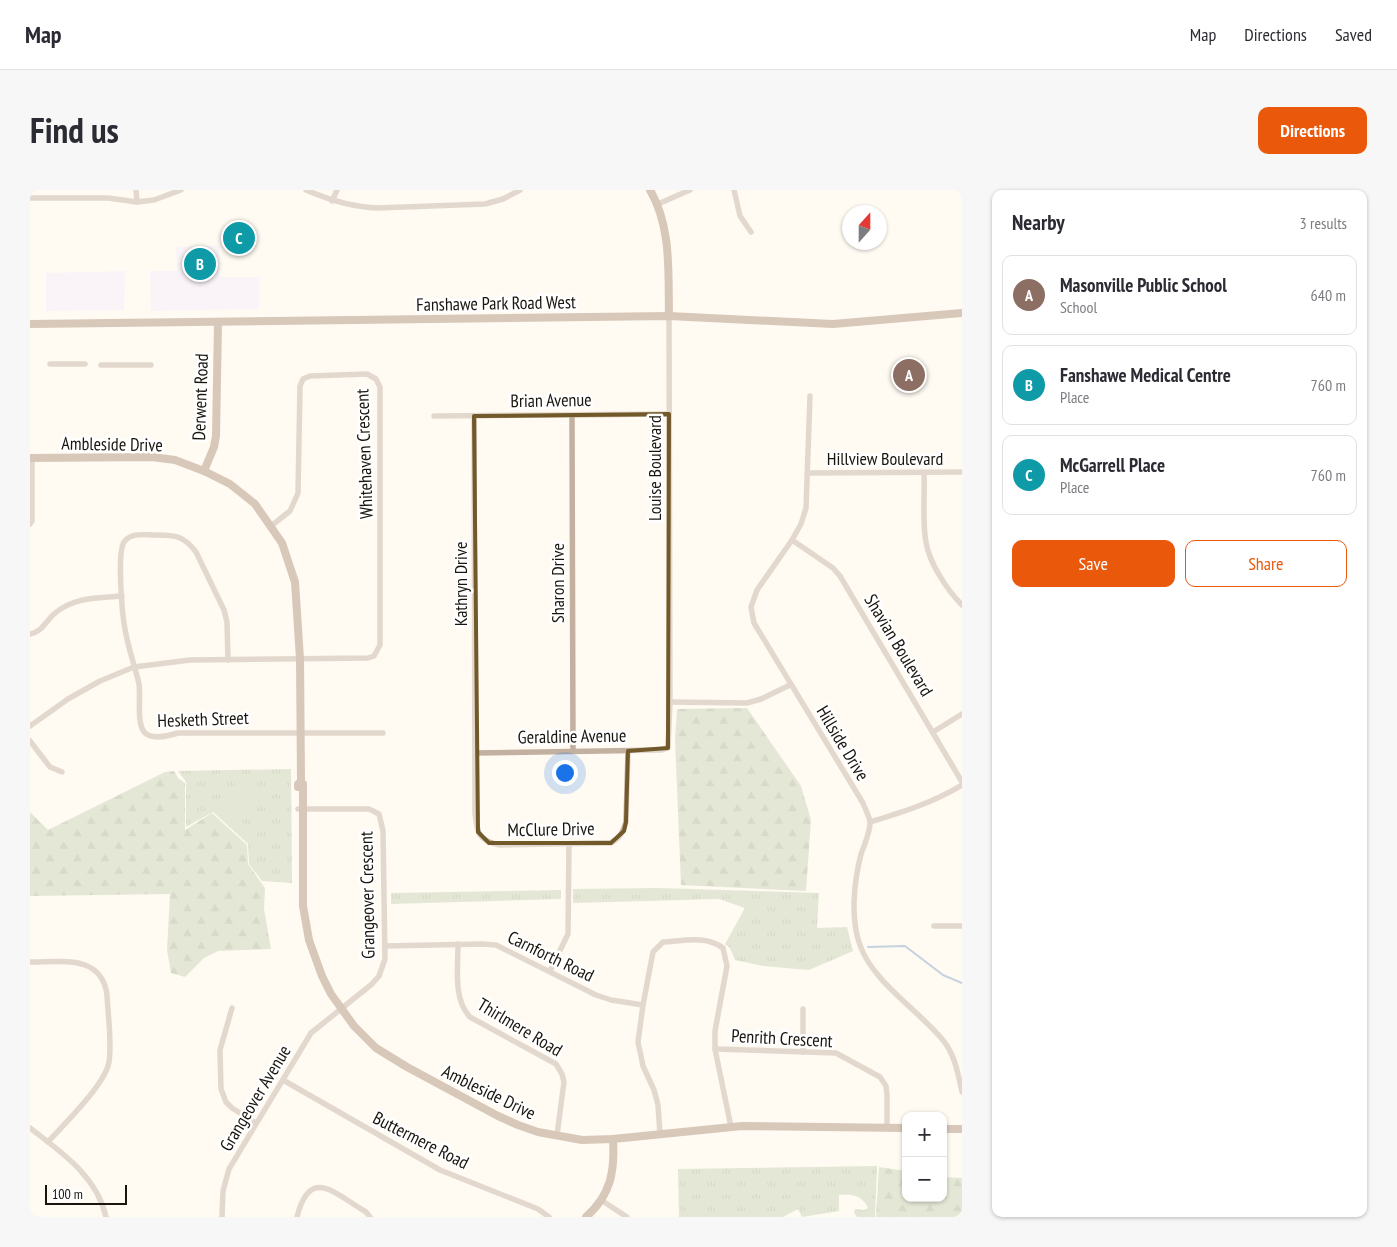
<!DOCTYPE html>
<html lang="en">
<head>
<meta charset="utf-8">
<style>
  :root { --surface:#fff; --page:#f7f7f7; --text:#2b2b33; --muted:#7c7c81; --line:#e1e1e2; --accent:#ea580c }
  body { margin:0; font-family:"PT Sans Narrow",sans-serif; background:var(--page); color:var(--text) }
  .controls { position:absolute; right:15px; bottom:15px; display:grid; overflow:hidden; border-radius:10px; box-shadow:0 1px 4px #0004 }
  .controls button { width:45px; height:45px; display:grid; place-items:center; padding:0; border:0; border-bottom:1px solid var(--line); background:var(--surface); color:var(--text); font:25px sans-serif }
  .compass { position:absolute; left:812px; top:15px; width:45px; height:45px; border-radius:50%; background:var(--surface); box-shadow:0 1px 4px #0004; rotate:21deg }
  .scale { position:absolute; left:15px; bottom:12px; width:82px; box-sizing:border-box; padding-left:5px; border:2px solid #19150e; border-top:0; font-size:14px; line-height:18px; white-space:nowrap; color:#19150e; -webkit-text-stroke:4px #fff; paint-order:stroke }
  .you { position:absolute; left:534px; top:582px; width:18px; height:18px; margin:-12px; border:4px solid #fff; border-radius:50%; background:#1a73e8; box-shadow:0 0 0 8px #1a73e833 }
  .badge { display:grid; place-items:center; width:32px; height:32px; border-radius:50%; background:var(--accent); color:#fff; font-size:16px; font-weight:700 }
  .pin { position:absolute; translate:-50% -50%; border:2px solid #fff; box-shadow:0 1px 5px #0006 }
  .list { margin:0; padding:0; list-style:none }
  h2 { display:flex; justify-content:space-between; align-items:center; height:65px; margin:0; padding:0 20px; font-size:21px }
  h2 small { font-size:16px; font-weight:400; color:var(--muted) }
  .list li { display:grid; grid-template-columns:32px 1fr auto; gap:15px; align-items:center; box-sizing:border-box; height:80px; margin:0 10px 10px; padding:0 10px; border:1px solid var(--line); border-radius:10px }
  .list b { display:block; font-size:19px; white-space:nowrap }
  .list p { margin:0; font-size:16px; white-space:nowrap; color:var(--muted) }
  .list em { font-size:16px; font-style:normal; color:var(--muted) }
  .actions { display:flex; gap:10px; padding:15px 20px }
  .actions a { flex:1; padding:11px 0; border:1px solid var(--accent); border-radius:10px; text-align:center; font-size:18px; color:var(--accent) }
  .actions .main { background:var(--accent); color:#fff }
  .map { position:relative; flex:none; width:932px; height:1027px; overflow:hidden; border-radius:10px }
  header { display:flex; align-items:center; gap:30px; box-sizing:border-box; height:70px; padding:0 25px; background:var(--surface); border-bottom:1px solid var(--line) }
  header strong { font-size:24px }
  nav { display:flex; gap:28px; margin-inline-start:auto; font-size:18px }
  .intro { display:flex; align-items:center; justify-content:space-between; box-sizing:border-box; height:120px; padding:0 30px }
  h1 { margin:0; font-size:35px }
  .button { padding:12px 22px; border-radius:10px; background:var(--accent); color:#fff; font-size:18px; font-weight:700 }
  main { display:flex; gap:30px; padding:0 30px }
  aside { flex:1; background:var(--surface); border-radius:10px; box-shadow:0 1px 4px #0004 }
  .map>svg:first-child { display:block }
</style>
</head>
<body>
<header>
<strong>Map</strong>
<nav><a>Map</a><a>Directions</a><a>Saved</a></nav>
</header>
<div class="intro"><h1>Find us</h1><a class="button">Directions</a></div>
<main>
<div class="map">
<svg width="932" height="1027" viewBox="0 0 932 1027">
  <defs>
    <pattern id="grass-tufts" width="24" height="20" patternUnits="userSpaceOnUse" patternTransform="scale(1.25)"><rect width="24" height="20" fill="#c4d1b1"/><path d="M3 7l-1-3M5 7V3M7 7l1-3M15 17l-1-3M17 17v-4M19 17l1-3" fill="none" stroke="#a8b397"/></pattern>
    <pattern id="forest-firs" width="22" height="20" patternUnits="userSpaceOnUse" patternTransform="scale(1.25)"><rect width="22" height="20" fill="#c4d1b1"/><path d="M5 1l3.5 6h-7zM16 11l3.5 6h-7z" fill="#a8b397"/></pattern>
  </defs>
  <rect width="100%" height="100%" fill="#fffaf2"/>
  <g fill="#f4edfe">
    <polygon points="189,56 189,87 229,87 229,119 121,121 120,81 147,81 146,57"/>
    <polygon points="95,81 94,120 16,121 16,83"/>
  </g>
  <g fill="url(#grass-tufts)">
    <polygon points="261,579 262,693 232,691 219,674 218,654 183,622 156,637 156,592 148,581"/>
    <polygon points="629,698 789,703 787,738 817,737 823,761 779,780 733,776 705,770 700,758 695,754 715,718 689,709 543,713 543,699"/>
    <polygon points="531,700 531,709 361,714 361,703"/>
    <path d="M847 976 845 1027H827L824 1023 825 1019 834 1020 838 1018C833 1006 821 1003 809 1005V1021L772 1027 768 1019 753 1027H649L648 979Z"/>
  </g>
  <g fill="url(#forest-firs)">
    <polygon points="717,518 771,596 781,630 776,701 651,695 645,550 647,519"/>
    <polygon points="144,581 148,588 155,593 155,640 182,623 217,655 218,674 235,698 234,719 241,759 188,761 174,768 155,787 141,783 137,760 140,704 0,706 0,622 18,640 135,582"/>
    <polygon points="849,977 876,981 876,1008 913,1008 913,987 932,988 932,1027 846,1027"/>
  </g>
  <polygon fill="#c4d1b1" points="206,593 229,605 214,631 191,617"/>
  <g fill="none" stroke-linecap="round" stroke-linejoin="round">
    <polyline stroke="#7ca4c7" stroke-width="2" points="838,757 875,756 913,785 932,793"/>
    <g stroke="#c2b0a0" stroke-width="5.5">
      <polyline points="106,0 107,12"/>
      <path d="M276 0C299 10 321 17 347 18L455 14 473 9 490 0"/>
      <polyline points="704,0 710,26 721,42"/>
      <polyline points="0,8 78,8 107,12 124,10 151,0"/>
      <polyline points="302,11 307,0"/>
      <polyline points="628,14 660,0"/>
      <polyline points="20,174 55,174"/>
      <polyline points="71,175 121,175"/>
      <path d="M780 206 776 318 771 334 762 350 727 400 721 417 724 433 833 613C835 619 839 626 840 631 841 638 834 657 831 664 824 692 820 728 830 755 842 791 888 820 912 849 925 864 928 884 932 902"/>
      <polyline points="542,225 543,561"/>
      <polyline points="404,226 639,224"/>
      <path d="M444 226 445 623C447 643 448 651 470 655L581 653C590 648 593 642 596 632L598 561"/>
      <polyline points="778,283 932,282"/>
      <path d="M894 283C895 303 892 333 896 352 899 373 918 401 932 415"/>
      <polyline points="0,334 2,331 2,268"/>
      <polyline points="762,350 803,378 810,386 932,592"/>
      <path d="M0 444C12 442 15 432 24 424 43 407 68 408 92 406"/>
      <path d="M198 470 197 432 194 420 166 362C154 346 146 345 126 345 116 345 101 342 94 352 87 363 92 424 95 439 98 458 105 476 109 494 111 507 106 534 115 543 123 550 138 546 148 543H353"/>
      <polyline points="640,512 717,513 731,509 760,495"/>
      <polyline points="0,536 38,509 70,491 104,477 160,470 338,468 344,466 350,455 350,197 346,189 337,184 280,186 273,189 270,196 268,303 260,321 241,336"/>
      <polyline points="903,542 932,524"/>
      <polyline points="0,551 20,577 32,582"/>
      <polyline points="446,563 632,560 638,558 640,512 639,126"/>
      <path d="M840 632C873 622 902 613 932 595"/>
      <polyline points="904,736 932,736"/>
      <path d="M428 754C428 777 423 810 440 827L526 874 532 884 534 892 527 945"/>
      <polyline points="355,756 452,754 466,755 566,805 581,810 613,815"/>
      <path d="M0 772C31 772 72 764 77 805 78 827 82 851 79 872 75 895 34 934 18 952"/>
      <polyline points="520,781 538,744 539,654"/>
      <polyline points="202,818 190,860 191,899 196,912 202,918 226,933"/>
      <polyline points="685,859 806,863 850,887 856,896 857,905 857,938"/>
      <polyline points="773,862 773,819"/>
      <polyline points="253,890 410,980 508,1019 519,1027"/>
      <path d="M0 938C31 962 67 986 76 1027"/>
      <path d="M630 944 628 915 624 900 613 876 608 852 613 815 623 762 633 752C653 751 676 745 693 758L697 776 685 841V859L701 937"/>
      <polyline points="571,1010 597,1027"/>
      <polyline points="192,1027 193,1001 199,979 281,843 342,794 349,786 355,769 353,641 349,624 339,619 268,619"/>
      <path d="M267 1027C280 975 305 1004 336 1022L340 1027"/>
    </g>
    <g stroke="#a68c74" stroke-width="8">
      <path d="M620 0C642 38 638 83 639 126"/>
      <polyline points="0,134 639,126 803,134 932,123"/>
      <polyline points="0,268 122,267 145,270 174,281 200,294 225,314 252,353 265,392 270,469 271,591 268,594 268,597"/>
      <polyline points="174,281 184,257 186,246 188,132"/>
      <polyline points="273,594 273,716 279,750 292,786 301,804 324,836 346,858 377,877 468,926 488,935 508,942 552,950 583,949 712,936 876,938"/>
      <polyline points="913,939 932,939"/>
      <path d="M556 1027C581 1005 585 981 583 949"/>
    </g>
  </g>
  <path d="M0 0H932V1027H0ZM639 224 638 558 598 561 596 632 594 641 581 653H459L448 642 444 226Z" fill="#fffaf2" fill-opacity=".55" fill-rule="evenodd"/>
  <path fill="none" stroke="#72592a" stroke-width="4" stroke-linejoin="round" d="M639 224 638 558 598 561 596 632 594 641 581 653H459L448 642 444 226Z"/>
  <g text-anchor="middle" dominant-baseline="central" stroke-width="5" stroke-linejoin="round" paint-order="stroke">
    <g font-size="18" fill="#19150e" stroke="#fff">
      <text transform="translate(466 113) rotate(-1)">Fanshawe Park Road West</text>
      <text transform="translate(170 207) rotate(-88)">Derwent Road</text>
      <text transform="translate(521 210) rotate(-1)">Brian Avenue</text>
      <text transform="translate(82 254) rotate(1)">Ambleside Drive</text>
      <text transform="translate(334 264) rotate(-92)">Whitehaven Crescent</text>
      <text x="855" y="268">Hillview Boulevard</text>
      <text transform="translate(624 278) rotate(-90)">Louise Boulevard</text>
      <text transform="translate(527 393) rotate(-90)">Sharon Drive</text>
      <text transform="translate(430 394) rotate(-90)">Kathryn Drive</text>
      <text transform="translate(869 455) rotate(59)">Shavian Boulevard</text>
      <text transform="translate(173 529) rotate(-2)">Hesketh Street</text>
      <text transform="translate(542 546) rotate(-1)">Geraldine Avenue</text>
      <text transform="translate(813 553) rotate(59)">Hillside Drive</text>
      <text transform="translate(521 639) rotate(-1)">McClure Drive</text>
      <text transform="translate(337 705) rotate(-91)">Grangeover Crescent</text>
      <text transform="translate(521 766) rotate(26)">Carnforth Road</text>
      <text transform="translate(490 837) rotate(31)">Thirlmere Road</text>
      <text transform="translate(752 848) rotate(3)">Penrith Crescent</text>
      <text transform="translate(459 902) rotate(26)">Ambleside Drive</text>
      <text transform="translate(225 908) rotate(-59)">Grangeover Avenue</text>
      <text transform="translate(391 950) rotate(27)">Buttermere Road</text>
    </g>
  </g>
</svg>
<div class="controls">
<button>+</button>
<button>−</button>
</div>
<svg class="compass" viewBox="-18 -18 36 36"><path d="M0-13l5 13h-10z" fill="#e53935"/><path d="M0 13l5-13h-10z" fill="#7c7c81"/></svg>
<div class="scale">100 m</div>
<div class="you"></div>
<div class="pin badge" style="left:879px;top:185px;background:#8d6e63">A</div>
<div class="pin badge" style="left:170px;top:74px;background:#0f9aa8">B</div>
<div class="pin badge" style="left:209px;top:48px;background:#0f9aa8">C</div>
</div>
<aside>
<h2>Nearby<small>3 results</small></h2>
<ul class="list">
<li><span class="badge" style="background:#8d6e63">A</span><div><b>Masonville Public School</b><p>School</p></div><em>640 m</em></li>
<li><span class="badge" style="background:#0f9aa8">B</span><div><b>Fanshawe Medical Centre</b><p>Place</p></div><em>760 m</em></li>
<li><span class="badge" style="background:#0f9aa8">C</span><div><b>McGarrell Place</b><p>Place</p></div><em>760 m</em></li>
</ul>
<div class="actions"><a class="main">Save</a><a>Share</a></div>
</aside>
</main>
</body>
</html>
